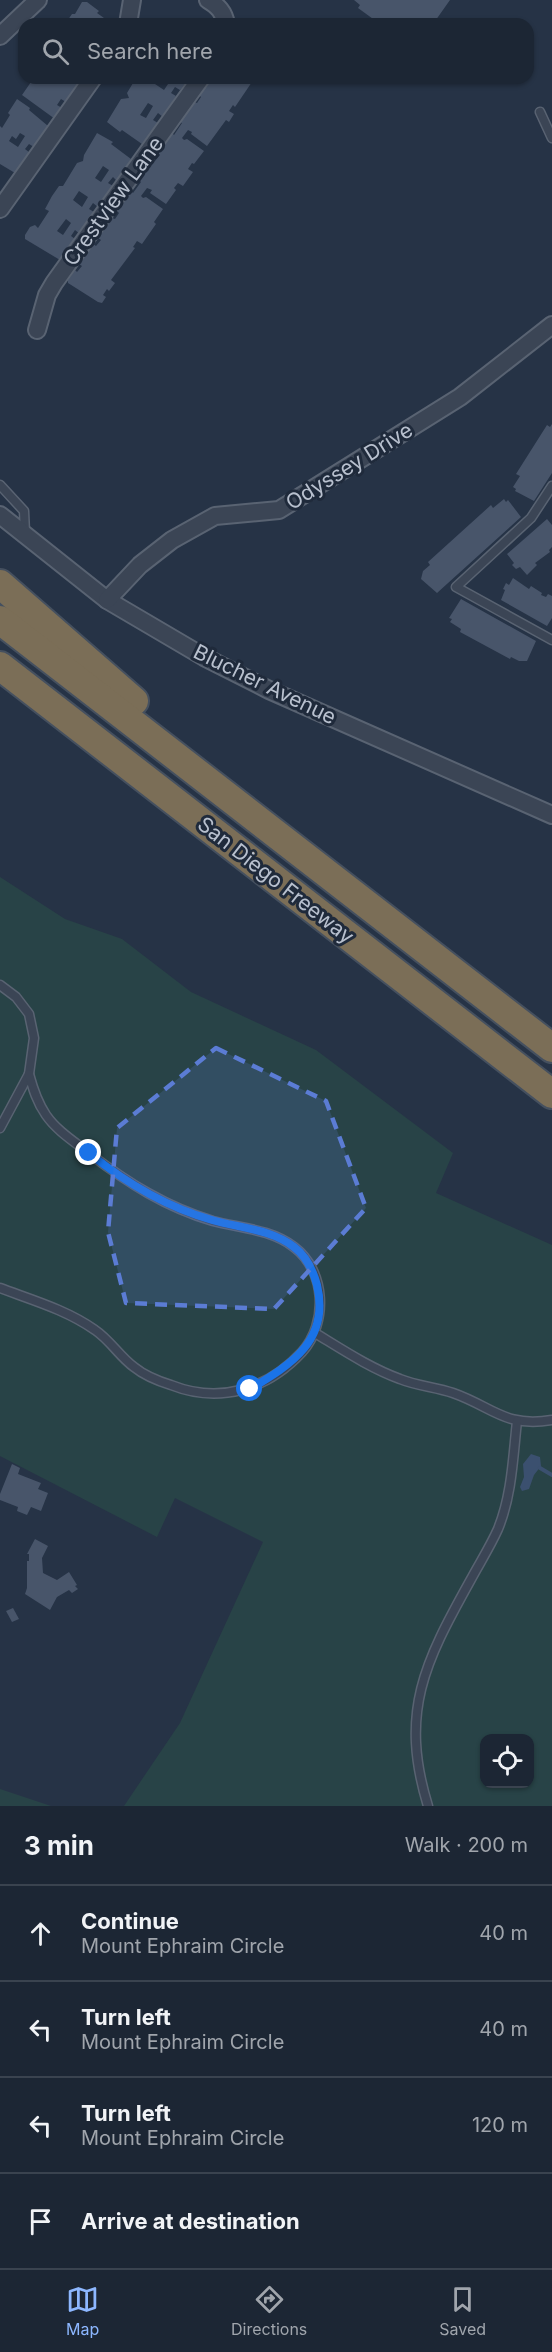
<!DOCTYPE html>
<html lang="en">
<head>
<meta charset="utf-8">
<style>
  :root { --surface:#1c2634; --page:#293240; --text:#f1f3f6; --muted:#a0a5ac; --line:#3a434f; --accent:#8db7ff }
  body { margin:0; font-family:Inter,sans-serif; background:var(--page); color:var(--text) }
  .controls { position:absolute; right:18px; bottom:18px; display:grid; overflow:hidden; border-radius:12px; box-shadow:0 2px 4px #0004 }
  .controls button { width:54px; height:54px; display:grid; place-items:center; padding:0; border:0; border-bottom:2px solid var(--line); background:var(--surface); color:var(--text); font:30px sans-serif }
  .stop { position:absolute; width:18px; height:18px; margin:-14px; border:4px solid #1a73e8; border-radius:50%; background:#fff }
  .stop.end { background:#1a73e8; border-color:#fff; box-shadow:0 2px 6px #0008 }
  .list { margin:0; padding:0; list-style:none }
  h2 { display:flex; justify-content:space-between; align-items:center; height:78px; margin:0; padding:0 24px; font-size:26px }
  h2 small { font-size:20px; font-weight:400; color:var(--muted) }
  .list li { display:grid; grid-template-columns:39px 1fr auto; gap:18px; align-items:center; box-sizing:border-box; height:96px; padding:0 24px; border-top:2px solid var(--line) }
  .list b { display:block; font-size:22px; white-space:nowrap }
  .list p { margin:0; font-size:20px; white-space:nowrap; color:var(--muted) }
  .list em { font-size:20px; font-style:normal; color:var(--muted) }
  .icon { flex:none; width:33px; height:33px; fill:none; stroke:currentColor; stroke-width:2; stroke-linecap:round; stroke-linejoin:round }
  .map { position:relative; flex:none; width:552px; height:1806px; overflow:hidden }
  .search { position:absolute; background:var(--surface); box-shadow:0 2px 4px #0004; left:18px; right:18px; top:18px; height:66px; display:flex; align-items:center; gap:15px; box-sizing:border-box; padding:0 21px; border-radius:18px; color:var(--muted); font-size:22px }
  .sheet { height:462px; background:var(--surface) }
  nav { display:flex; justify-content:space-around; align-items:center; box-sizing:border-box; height:84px; border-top:2px solid var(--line); background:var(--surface); font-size:16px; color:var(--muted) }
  nav a { display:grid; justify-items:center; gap:3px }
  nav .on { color:var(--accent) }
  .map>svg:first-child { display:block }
</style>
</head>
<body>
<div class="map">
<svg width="552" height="1806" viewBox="0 0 552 1806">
  <rect width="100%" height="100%" fill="#263346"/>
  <g fill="#284347" fill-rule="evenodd">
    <path d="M0 877 65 919 122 939 191 992 316 1050 453 1153 436 1193 552 1245V1806H124L180 1723 263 1542 175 1498 157 1537 0 1456ZM484 1738H530V1784H484Z"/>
    <polygon points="0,1789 51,1806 0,1806"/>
  </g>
  <polygon fill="#3b506f" points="531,1454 540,1457 541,1466 534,1475 529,1489 522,1491 520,1487 524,1477 523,1464"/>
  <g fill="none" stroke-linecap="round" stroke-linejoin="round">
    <polyline stroke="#3b506f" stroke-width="4" points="540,1468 552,1475"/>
  </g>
  <g fill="#48556a" fill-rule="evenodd">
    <polygon points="354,0 450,0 433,24 380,24 358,8 360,5"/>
    <polygon points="82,2 87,2 99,11 97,13 111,23 65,24 72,14 75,14"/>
    <polygon points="31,78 75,78 80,81 66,102 61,99 57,105 62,108 55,119 22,95 31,82"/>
    <path d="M136 78H159L155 84 164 90 170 81 166 78H190L180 90 175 87 171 93 176 96 169 107 163 117 158 113 153 120 158 123 142 144 122 130 120 132 107 122 121 99 129 98 127 93ZM148 103 153 106 146 118 140 115Z"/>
    <polygon points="211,78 254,79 235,107 233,105 229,111 234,114 229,122 226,120 207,146 191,134 192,132 188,130 182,138 184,140 187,139 204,151 194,164 192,163 188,169 193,172 183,186 178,183 174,188 176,190 166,204 150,193 152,190 147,188 141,196 143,198 146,197 163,209 154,222 156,224 142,244 137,241 133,247 135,248 111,280 115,283 109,291 107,289 103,295 106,297 102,303 98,302 68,283 68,280 75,270 77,272 82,266 79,264 93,244 96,246 101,240 98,238 112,218 115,219 119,213 117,211 131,191 133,193 141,182 139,180 153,160 155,161 160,155 158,153 172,133 174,135 182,123 180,122 194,102 197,103 201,97 199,95"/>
    <path d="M17 99 30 108 29 110 48 126 34 147 29 144 25 149 30 153 15 173 0 164V126L2 128 10 115 8 113ZM20 133 25 136 18 147 9 141 12 136 16 139Z"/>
    <path d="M97 133 113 142 111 144 131 159 117 181 113 177 108 183 113 186 98 207 93 203 89 209 94 212 80 234 75 230 71 236 75 239 60 260 25 239V235L30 227 35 225 38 228 49 211 45 209 52 196 59 186H63L77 163 83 161 84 155ZM103 166 109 170 101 182 95 178ZM79 191 88 197 82 207 73 200ZM66 219 71 223 63 235 57 231Z"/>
    <polygon points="552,424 552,473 534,501 515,491 516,489 513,487 520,476 516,474 547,425 550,427"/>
    <polygon points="504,499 506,502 508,500 521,517 437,593 421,579 423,571 430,565 428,562 491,505 493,508"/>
    <polygon points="547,519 552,525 552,547 549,550 550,552 535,563 537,565 527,575 520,567 516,569 512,565 514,563 507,554"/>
    <polygon points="513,578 529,589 531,586 542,593 541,595 546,597 548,594 552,596 552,618 547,626 501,600 505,590 503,589 506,583 509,585"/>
    <polygon points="461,599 536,641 527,661 519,661 511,657 510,659 460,632 461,629 450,622 452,619 449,618"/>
    <polygon points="12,1464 20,1468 18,1474 41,1483 38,1489 48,1493 41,1511 31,1507 27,1515 17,1511 18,1507 0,1500 0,1494"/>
    <polygon points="35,1539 48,1546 42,1558 43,1573 57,1580 69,1572 77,1585 75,1586 78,1589 72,1593 69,1590 57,1597 50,1610 25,1594 27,1588 27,1561 29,1561 29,1554 27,1554"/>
    <polygon points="13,1608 19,1619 12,1622 6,1611"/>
  </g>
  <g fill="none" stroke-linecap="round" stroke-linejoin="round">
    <g stroke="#596372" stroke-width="11">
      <g id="lane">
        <polyline points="540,112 552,138"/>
        <polyline points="0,485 24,511 25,533"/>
        <polyline points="552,486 531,518 456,587 552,640"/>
        <polyline points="0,985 16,997 29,1014 34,1038 29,1074 0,1128"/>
        <path d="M0 1288C32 1300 67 1310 95 1330 110 1340 120 1357 134 1367 145 1376 158 1381 171 1385 219 1404 267 1390 302 1352 328 1323 326 1271 294 1247 271 1229 239 1228 213 1221 166 1207 128 1183 90 1154 75 1142 57 1131 46 1115 37 1102 33 1089 29 1074"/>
        <path d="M315 1333C343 1350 370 1368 400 1379 417 1386 436 1387 453 1393 493 1407 505 1428 552 1420"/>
        <path d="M428 1806C399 1712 425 1662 470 1581 479 1564 490 1547 498 1529 512 1495 513 1457 517 1421"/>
      </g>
    </g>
    <g stroke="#596372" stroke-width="20">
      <g id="street">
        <path d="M208 0C218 6 224 12 226 24"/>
        <polyline points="128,24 132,0"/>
        <polyline points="0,36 38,0"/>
        <polyline points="0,209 93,78"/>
        <polyline points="37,330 47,295 54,283 201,78"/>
        <polyline points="0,515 107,600 204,657 269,690 552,815"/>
        <polyline points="107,600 140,565 172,540 215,516 279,510 460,397 552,325"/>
      </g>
    </g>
    <g stroke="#45505f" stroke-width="32">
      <g id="highway">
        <polyline points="0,584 134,701"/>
        <polyline points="0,620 552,1048"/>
        <polyline points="0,666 552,1094"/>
      </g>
    </g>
    <use href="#lane" stroke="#3b4555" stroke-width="8"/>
    <use href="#street" stroke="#3b4555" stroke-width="16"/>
    <use href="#highway" stroke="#7b6e57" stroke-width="28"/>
  </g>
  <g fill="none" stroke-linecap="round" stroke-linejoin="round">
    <path stroke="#1a73e8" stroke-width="8" d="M89 1153C126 1183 166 1207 212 1220 239 1228 271 1229 294 1247 306 1256 313 1270 317 1285 330 1340 292 1364 250 1389"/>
  </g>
  <path fill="#5b7cd4" fill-opacity="0.2" stroke="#5b7cd4" stroke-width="4.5" stroke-dasharray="12 8" stroke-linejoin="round" d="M216 1048 326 1101 366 1208 274 1309 126 1303 108 1232 117 1128Z"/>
  <g text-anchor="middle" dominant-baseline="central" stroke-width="6" stroke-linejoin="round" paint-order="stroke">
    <g font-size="21" fill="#b8c0ce" stroke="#1f2a3b">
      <text transform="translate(113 201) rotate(-54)">Crestview Lane</text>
      <text transform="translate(349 466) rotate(-32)">Odyssey Drive</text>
      <text transform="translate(265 684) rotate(26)">Blucher Avenue</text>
      <text transform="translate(276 880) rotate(38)">San Diego Freeway</text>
    </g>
  </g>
</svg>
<div class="controls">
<button><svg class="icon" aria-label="locate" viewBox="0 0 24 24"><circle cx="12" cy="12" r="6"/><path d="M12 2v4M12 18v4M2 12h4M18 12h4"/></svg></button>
</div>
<div class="stop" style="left:250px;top:1389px"></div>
<div class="stop end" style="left:89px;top:1153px"></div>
<div class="search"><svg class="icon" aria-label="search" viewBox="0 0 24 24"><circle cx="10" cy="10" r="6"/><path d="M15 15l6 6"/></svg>Search here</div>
</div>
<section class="sheet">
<h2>3 min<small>Walk · 200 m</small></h2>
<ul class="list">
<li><svg class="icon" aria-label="ahead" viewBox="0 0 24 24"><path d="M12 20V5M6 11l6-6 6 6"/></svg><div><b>Continue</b><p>Mount Ephraim Circle</p></div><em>40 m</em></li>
<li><svg class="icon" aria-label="left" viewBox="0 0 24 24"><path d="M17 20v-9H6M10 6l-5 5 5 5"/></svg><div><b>Turn left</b><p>Mount Ephraim Circle</p></div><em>40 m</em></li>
<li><svg class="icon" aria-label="left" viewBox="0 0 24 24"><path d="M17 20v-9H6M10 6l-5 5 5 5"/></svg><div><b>Turn left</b><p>Mount Ephraim Circle</p></div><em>120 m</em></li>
<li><svg class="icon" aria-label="arrive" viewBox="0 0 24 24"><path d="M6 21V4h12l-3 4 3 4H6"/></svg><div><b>Arrive at destination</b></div></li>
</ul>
</section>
<nav>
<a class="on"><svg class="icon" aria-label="map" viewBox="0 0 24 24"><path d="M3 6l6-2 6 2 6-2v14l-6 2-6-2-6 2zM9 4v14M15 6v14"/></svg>Map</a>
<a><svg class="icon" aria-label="directions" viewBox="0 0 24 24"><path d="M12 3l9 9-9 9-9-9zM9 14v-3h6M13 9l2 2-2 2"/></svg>Directions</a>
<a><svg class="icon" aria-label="saved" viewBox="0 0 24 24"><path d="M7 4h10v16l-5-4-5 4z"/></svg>Saved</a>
</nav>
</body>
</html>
